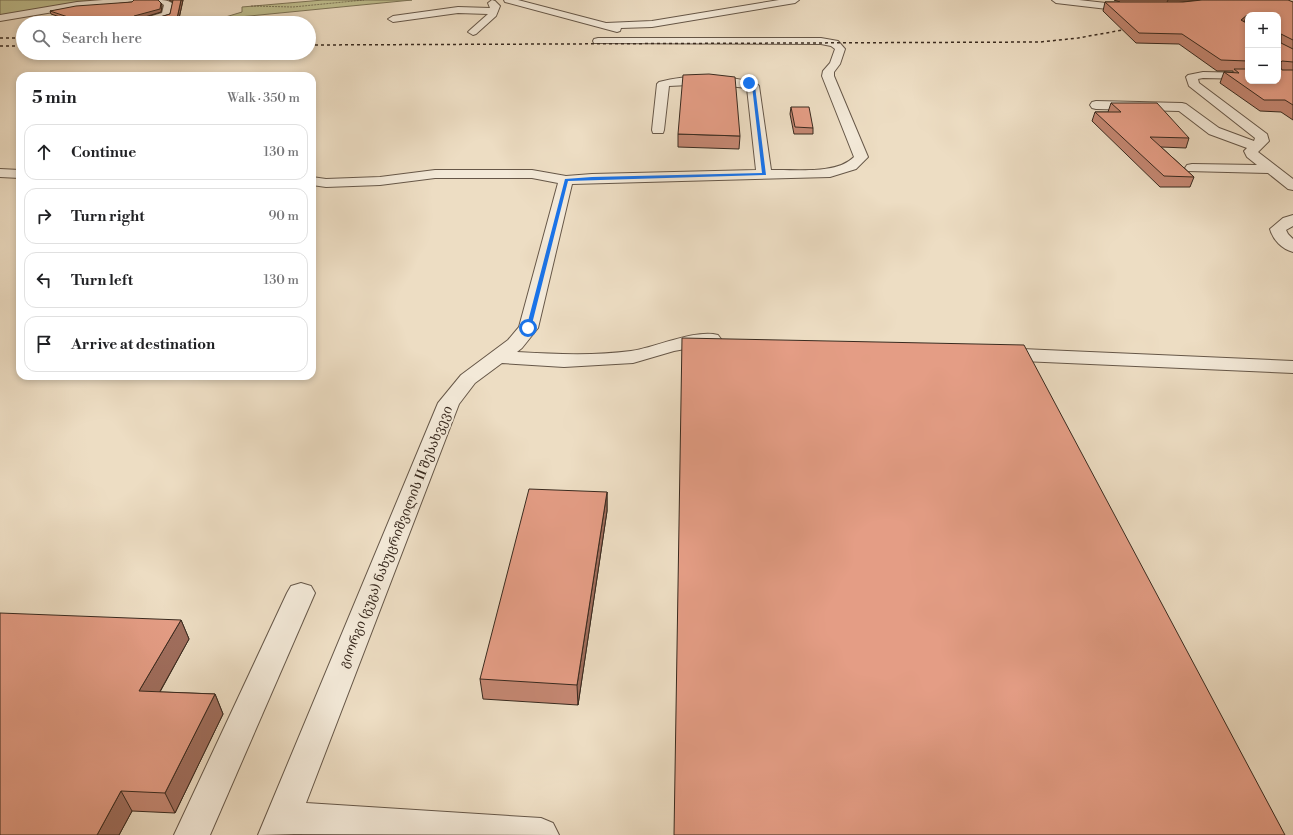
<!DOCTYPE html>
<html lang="en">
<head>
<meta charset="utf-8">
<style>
  :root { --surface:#fff; --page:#f2f2f2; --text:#202124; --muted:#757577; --line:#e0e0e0 }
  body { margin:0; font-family:"Libre Bodoni","Noto Serif Georgian",serif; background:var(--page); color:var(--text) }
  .controls { position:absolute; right:12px; top:12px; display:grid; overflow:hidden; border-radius:8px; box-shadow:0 2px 6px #0003 }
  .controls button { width:36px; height:36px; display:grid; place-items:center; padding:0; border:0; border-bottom:1px solid var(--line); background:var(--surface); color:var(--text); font:20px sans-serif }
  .stop { position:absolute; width:12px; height:12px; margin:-9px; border:3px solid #1a73e8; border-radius:50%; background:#fff }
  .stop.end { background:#1a73e8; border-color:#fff; box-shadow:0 1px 4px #0008 }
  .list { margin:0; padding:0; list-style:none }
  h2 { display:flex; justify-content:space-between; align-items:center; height:52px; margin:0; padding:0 16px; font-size:17px }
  h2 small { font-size:13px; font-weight:400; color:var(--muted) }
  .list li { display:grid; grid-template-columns:26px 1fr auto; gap:12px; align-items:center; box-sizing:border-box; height:56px; margin:0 8px 8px; padding:0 8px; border:1px solid var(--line); border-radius:12px }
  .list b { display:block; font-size:15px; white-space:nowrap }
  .list em { font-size:13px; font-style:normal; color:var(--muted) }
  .icon { flex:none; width:22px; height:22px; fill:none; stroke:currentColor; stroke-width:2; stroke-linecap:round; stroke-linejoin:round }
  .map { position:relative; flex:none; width:1293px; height:835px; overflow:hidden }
  .search { position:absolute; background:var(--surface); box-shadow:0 2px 6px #0003; left:16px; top:16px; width:300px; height:44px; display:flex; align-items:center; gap:10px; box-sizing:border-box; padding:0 14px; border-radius:22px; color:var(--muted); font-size:15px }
  .panel { position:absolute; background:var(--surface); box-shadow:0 2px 6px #0003; left:16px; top:72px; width:300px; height:308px; border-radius:12px }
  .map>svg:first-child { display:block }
</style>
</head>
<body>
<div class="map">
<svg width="1293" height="835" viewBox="0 0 1293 835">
  <rect width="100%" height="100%" fill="#edddc3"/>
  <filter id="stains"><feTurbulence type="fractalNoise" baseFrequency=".005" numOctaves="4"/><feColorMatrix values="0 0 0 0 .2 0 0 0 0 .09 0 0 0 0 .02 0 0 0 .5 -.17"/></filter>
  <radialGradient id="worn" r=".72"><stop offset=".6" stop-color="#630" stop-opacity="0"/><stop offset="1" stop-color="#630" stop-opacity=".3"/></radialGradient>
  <g fill="#bfbf8f" stroke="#7c7457">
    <polygon points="0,0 97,0 0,16"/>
    <polygon points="323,0 412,0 219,19 214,23 183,23 219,19 242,12 242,7"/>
  </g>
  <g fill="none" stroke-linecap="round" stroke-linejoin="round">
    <g stroke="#665748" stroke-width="2">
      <g id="minor">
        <polygon points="103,0 137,0 133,3 77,8 0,21 0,15 77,2"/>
        <path d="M157 0C163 0 169 0 173 4L169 17 148 23H133L135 21 162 13 164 5Z"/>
        <polygon points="492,0 495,1 500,6 496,16 476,34 473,35 468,32 470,30 488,14 458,13 393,22 388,19 393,16 458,7 490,8 488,3"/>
        <polygon points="504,0 518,0 606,23 652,21 779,0 799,0 795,3 652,27 621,28 620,31 617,32 505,2"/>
        <polygon points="1052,0 1079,0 1133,6 1138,9 1133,12 1056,3"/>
        <path d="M598 38H821L838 41 845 49 840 64 834 72V76L868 157 856 169 830 177 572 184 538 328 522 348 517 352C554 354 593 356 631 351 655 348 694 329 718 335L721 339 718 343 674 351 633 363 564 367 502 363 475 383 459 404 306 803 541 818 553 823 559 835 294 834 258 835 438 403 461 375 508 340 519 327 558 183 532 178H435L380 185 326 187 312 185V177L326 179 380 177 435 170H532L566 176 592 174 756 170 747 88 709 84 669 86 664 130 663 133H653L652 130 657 84 659 82C689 74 728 74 757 84L759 86 771 170C795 169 836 175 854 157L822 76 823 71 830 63 835 49 831 46 821 44 594 43 593 41 594 39Z"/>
        <polygon points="1203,72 1248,73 1248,79 1203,78 1198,79 1199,83 1267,134 1269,141 1258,152 1293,179 1293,190 1288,189 1268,173 1187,171 1185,168 1187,165 1192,164 1257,165 1247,157 1244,151 1247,148 1209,134 1179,111 1096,109 1092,108 1090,105 1092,102 1096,101 1182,103 1186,104 1219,128 1254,141 1255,138 1189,86 1186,77 1188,75"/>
        <polygon points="0,169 20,170 20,178 0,177"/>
        <path d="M1293 215V226L1286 230 1288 234 1293 239V252C1282 249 1273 240 1270 229L1283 218Z"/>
        <polygon points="999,348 1293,361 1293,373 999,360 992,358 989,354 992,350"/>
        <polygon points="301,583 311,586 315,593 210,835 174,835 287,593 291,586"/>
      </g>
    </g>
    <polyline stroke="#392a1f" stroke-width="1" stroke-dasharray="0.5 1" stroke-linecap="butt" points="251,6 293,7 364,0"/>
    <use href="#minor" fill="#f3e9d8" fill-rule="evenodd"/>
    <g stroke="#392a1f" stroke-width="1.5" stroke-dasharray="3 3" stroke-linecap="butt">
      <polyline points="0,38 23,38"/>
      <polyline points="309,45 1040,42 1078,38 1134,28"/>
      <polyline points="0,46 23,46"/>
    </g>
  </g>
  <g fill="#c48772" stroke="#392a1f" fill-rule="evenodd">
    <polygon points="169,0 183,0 178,23 142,23 141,21 147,21 170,14 173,2"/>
    <path d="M1114 0H1200L1180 2H1293V120L1281 112 1260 111 1220 83 1224 72 1233 73V71H1217L1179 44 1136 43 1103 11 1105 2H1120ZM1248 15H1278L1248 81Z"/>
    <polygon points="132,2 161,3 162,6 161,12 135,20 133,23 102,23 93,20 78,23 51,14 50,11"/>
    <polygon points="1111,103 1189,138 1186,148 1161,147 1194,177 1190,187 1160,187 1092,121 1095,112 1108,112"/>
    <polygon points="791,107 813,128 813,134 794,134 790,114"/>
    <polygon points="678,134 740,136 739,149 678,147"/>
    <polygon points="607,492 607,511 578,705 483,699 480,679"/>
    <polygon points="181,620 189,639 160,692 215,694 223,714 175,813 132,811 119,835 0,835"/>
  </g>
  <g fill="#a06e5d" stroke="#392a1f">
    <polygon points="181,0 183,0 178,23 176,23"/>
    <polygon points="1168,0 1200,0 1166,4"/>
    <polygon points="161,3 162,6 161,12 135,20 133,23 132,23 131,21 134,16"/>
    <polygon points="1247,15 1243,25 1241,20"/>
    <polygon points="92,17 93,20 78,23 77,20"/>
    <polygon points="607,492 607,511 578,705 577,685"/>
    <polygon points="181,620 189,639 149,711 139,691"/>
    <polygon points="215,694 223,714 175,813 165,793"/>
    <polygon points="121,791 132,811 119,835 97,835"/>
  </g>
  <g fill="#e49d85" stroke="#392a1f">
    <polygon points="134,0 158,0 161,3 160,9 134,16 131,21 101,20 92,17 77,20 50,11 76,6 132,2"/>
    <polygon points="173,0 181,0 176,23 141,21 147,21 170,14"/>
    <polygon points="1202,0 1288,0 1293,2 1293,40 1281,34 1281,43 1293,49 1293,62 1282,61 1281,62 1281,68 1282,70 1293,70 1293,105 1285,100 1264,100 1224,72 1239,73 1234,69 1248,69 1248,81 1278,81 1278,15 1247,15 1241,20 1248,24 1248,61 1221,60 1182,34 1139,33 1105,2 1183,2"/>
    <polygon points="709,74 735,77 740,136 678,134 683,75"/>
    <polygon points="1111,103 1157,103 1189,138 1150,137 1194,177 1164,176 1095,112 1121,112"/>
    <polygon points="791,107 809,107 813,128 795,127"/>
    <polygon points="682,338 1024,345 1285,835 674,835"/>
    <polygon points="529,489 607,492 577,685 480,679"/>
    <polygon points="0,613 181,620 139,691 215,694 165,793 121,791 97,835 0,835"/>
  </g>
  <polygon fill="#1a73e8" points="747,83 750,83 755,86 766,175 568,181 531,328 526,329 565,179 592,177 762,173 752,86"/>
  <g text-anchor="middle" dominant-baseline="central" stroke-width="4" stroke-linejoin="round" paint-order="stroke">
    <g font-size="13" fill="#392a1f" stroke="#f3e9d8">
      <text transform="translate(396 537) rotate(-68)">გიორგი (გუგა) ნახუცრიშვილის II შესახვევი</text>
    </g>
  </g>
  <rect width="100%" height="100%" filter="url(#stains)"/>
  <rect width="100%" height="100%" fill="url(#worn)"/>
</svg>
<div class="controls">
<button>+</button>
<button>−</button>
</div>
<div class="stop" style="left:528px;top:328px"></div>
<div class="stop end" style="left:749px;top:83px"></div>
<div class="search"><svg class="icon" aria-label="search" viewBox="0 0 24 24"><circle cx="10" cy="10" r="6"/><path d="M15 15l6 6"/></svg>Search here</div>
<section class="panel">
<h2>5 min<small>Walk · 350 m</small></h2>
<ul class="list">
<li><svg class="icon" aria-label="ahead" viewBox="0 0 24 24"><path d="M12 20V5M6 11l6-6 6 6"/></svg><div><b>Continue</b></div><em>130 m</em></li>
<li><svg class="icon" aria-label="right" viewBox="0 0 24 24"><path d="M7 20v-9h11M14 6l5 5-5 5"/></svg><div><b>Turn right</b></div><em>90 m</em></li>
<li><svg class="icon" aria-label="left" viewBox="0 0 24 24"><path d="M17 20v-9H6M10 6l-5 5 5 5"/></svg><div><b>Turn left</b></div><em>130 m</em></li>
<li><svg class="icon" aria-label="arrive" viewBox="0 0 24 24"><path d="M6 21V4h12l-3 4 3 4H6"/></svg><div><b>Arrive at destination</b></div></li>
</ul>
</section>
</div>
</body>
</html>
